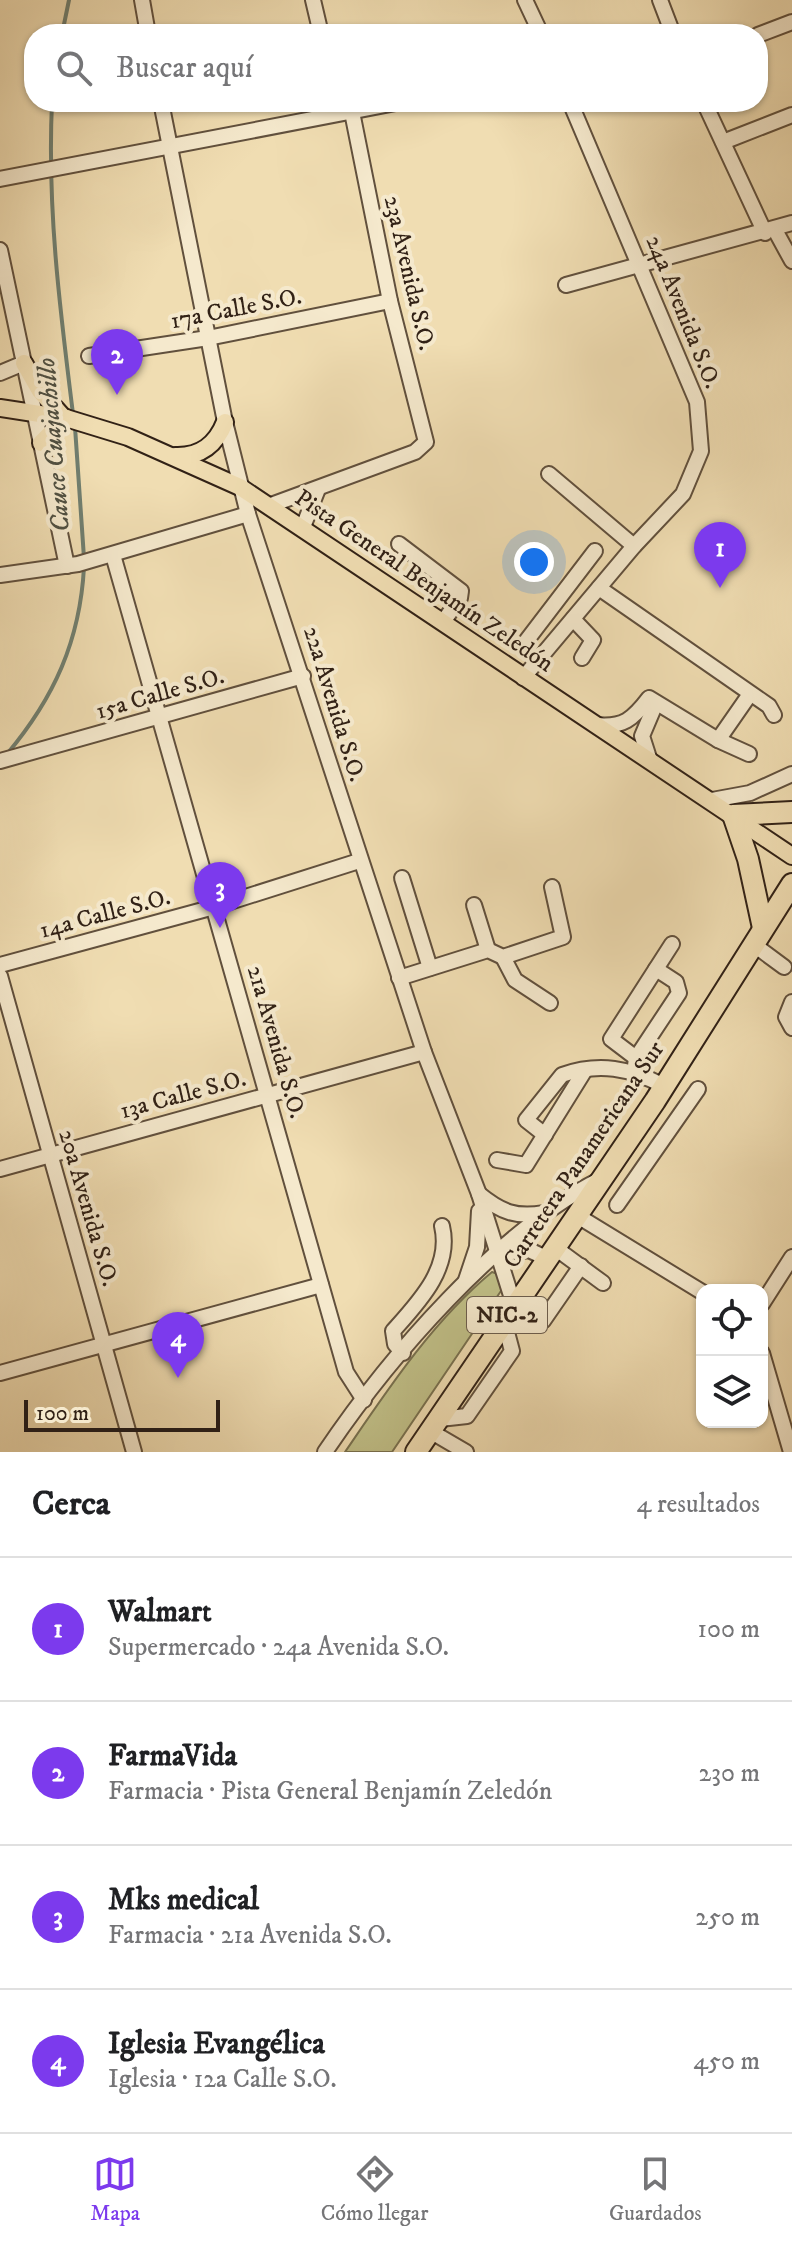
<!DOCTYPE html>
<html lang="es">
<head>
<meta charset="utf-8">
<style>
  :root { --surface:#fff; --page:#f6f6f6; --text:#202124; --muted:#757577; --line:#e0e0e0; --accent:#7c3aed }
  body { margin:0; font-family:"IM FELL DW Pica",serif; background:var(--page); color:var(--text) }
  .controls { position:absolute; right:24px; bottom:24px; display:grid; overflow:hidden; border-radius:16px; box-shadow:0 2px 6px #0004 }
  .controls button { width:72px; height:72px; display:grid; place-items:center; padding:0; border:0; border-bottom:2px solid var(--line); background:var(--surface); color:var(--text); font:40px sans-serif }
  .scale { position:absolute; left:24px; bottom:20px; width:196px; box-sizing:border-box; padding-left:8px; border:4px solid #312116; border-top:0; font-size:22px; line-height:28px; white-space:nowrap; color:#312116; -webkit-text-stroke:6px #f5e9cd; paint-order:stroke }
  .you { position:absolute; left:534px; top:562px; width:28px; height:28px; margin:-20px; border:6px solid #fff; border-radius:50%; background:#1a73e8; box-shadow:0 0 0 12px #1a73e833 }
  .badge { display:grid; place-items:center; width:52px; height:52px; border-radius:50%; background:var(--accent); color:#fff; font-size:26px; font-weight:700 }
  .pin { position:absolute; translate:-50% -66px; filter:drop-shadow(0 2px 4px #0008) }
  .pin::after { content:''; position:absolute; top:42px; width:28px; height:24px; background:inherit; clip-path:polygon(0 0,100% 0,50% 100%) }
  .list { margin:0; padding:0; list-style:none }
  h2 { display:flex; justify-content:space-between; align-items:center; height:104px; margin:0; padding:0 32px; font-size:34px }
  h2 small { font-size:26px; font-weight:400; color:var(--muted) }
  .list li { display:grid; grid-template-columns:52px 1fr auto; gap:24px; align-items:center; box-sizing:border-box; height:144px; padding:0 32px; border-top:2px solid var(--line) }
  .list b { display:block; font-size:30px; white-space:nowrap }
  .list p { margin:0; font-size:26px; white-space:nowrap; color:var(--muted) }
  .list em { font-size:26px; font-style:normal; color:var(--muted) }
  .icon { flex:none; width:44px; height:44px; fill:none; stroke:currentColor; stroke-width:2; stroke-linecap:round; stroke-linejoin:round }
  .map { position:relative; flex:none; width:792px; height:1452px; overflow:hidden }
  .search { position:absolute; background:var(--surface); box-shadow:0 2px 6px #0004; left:24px; right:24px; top:24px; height:88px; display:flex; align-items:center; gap:20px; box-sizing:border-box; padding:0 28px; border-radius:32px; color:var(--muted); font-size:30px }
  .sheet { height:680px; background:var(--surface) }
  nav { display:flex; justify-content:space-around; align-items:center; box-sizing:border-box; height:112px; border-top:2px solid var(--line); background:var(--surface); font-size:22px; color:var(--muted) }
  nav a { display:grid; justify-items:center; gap:4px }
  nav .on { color:var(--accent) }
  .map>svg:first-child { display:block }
</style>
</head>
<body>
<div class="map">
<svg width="792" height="1452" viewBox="0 0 792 1452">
  <rect width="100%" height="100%" fill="#f0ddb2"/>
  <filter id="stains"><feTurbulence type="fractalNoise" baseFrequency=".0025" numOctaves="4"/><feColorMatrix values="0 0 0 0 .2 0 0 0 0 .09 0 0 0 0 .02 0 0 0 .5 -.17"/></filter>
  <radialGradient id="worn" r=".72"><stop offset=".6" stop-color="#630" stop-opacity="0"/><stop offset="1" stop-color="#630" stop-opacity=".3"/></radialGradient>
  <path fill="#c0bf87" stroke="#78704e" stroke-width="2" d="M492 1272 501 1275 505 1285 392 1452H345C388 1389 433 1321 492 1272Z"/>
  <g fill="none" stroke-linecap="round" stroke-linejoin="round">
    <g stroke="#707e6f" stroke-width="4">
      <polyline points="62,34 69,0"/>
      <path d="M52 102C47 208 60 310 73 414"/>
      <polyline points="75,427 84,558"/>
      <path d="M7 754C54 698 80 641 84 567"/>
    </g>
    <g stroke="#61503d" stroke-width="18">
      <g id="minor">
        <polyline points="142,0 148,34"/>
        <polyline points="313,0 321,34"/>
        <polyline points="525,0 541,34"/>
        <polyline points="660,0 673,34"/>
        <polyline points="758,35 792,22"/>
        <polyline points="161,102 225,422 248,514 424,1052 479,1194 514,1305"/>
        <polyline points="704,102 765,233"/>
        <polyline points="723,142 792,115"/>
        <polyline points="0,179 401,102"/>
        <polyline points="775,230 792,261"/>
        <polyline points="0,250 67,566"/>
        <polyline points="566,285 792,223"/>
        <polyline points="89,356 208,338 390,301"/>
        <polyline points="0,373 24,363"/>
        <polyline points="549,474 634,546"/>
        <polyline points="271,505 415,452 426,442 390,301 352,112"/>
        <polyline points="303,527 318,489"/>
        <polyline points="399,544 461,591 460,598 443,622"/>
        <polyline points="113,555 346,1372 364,1400"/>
        <polyline points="0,575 78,564 248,514"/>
        <polyline points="599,588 769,706 774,715"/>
        <polyline points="573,619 593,640 582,658"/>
        <polyline points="527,640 595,551"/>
        <polyline points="523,678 634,546 683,494 701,451 697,402 570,102"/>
        <path d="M596 725C623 728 633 719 649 698L718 740 749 754"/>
        <polyline points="718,740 750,694"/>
        <polyline points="0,761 303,676"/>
        <polyline points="650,761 642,736 656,703"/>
        <polyline points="712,800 750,793 792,774"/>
        <polyline points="402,878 430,968"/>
        <polyline points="474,905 488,950"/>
        <polyline points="753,944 784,967"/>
        <polyline points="503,957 515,980 550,1003"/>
        <polyline points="0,965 214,907 359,861"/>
        <polyline points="0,976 134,1452"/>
        <polyline points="399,978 488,950 503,957 563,937 552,887"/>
        <polyline points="792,1002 786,1017 792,1028"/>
        <polyline points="636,1058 611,1039 672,944"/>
        <polyline points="635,1066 636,1058 679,993 676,982 656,969"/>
        <path d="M545 1135 526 1120 562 1075C599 1062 630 1068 664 1086"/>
        <polyline points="497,1160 526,1165 585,1070"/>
        <polyline points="0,1169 424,1052"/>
        <path d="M479 1194C501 1212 516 1218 544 1213"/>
        <polyline points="617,1205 698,1089"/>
        <polyline points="576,1215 702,1292"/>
        <polyline points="554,1247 603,1283"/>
        <polyline points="502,1253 529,1250 546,1258"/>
        <polyline points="466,1280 477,1247 479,1211"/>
        <polyline points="762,1304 792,1257"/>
        <polyline points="543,1321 581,1266"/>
        <path d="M403 1353 395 1344 393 1331C419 1302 452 1268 442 1226"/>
        <polyline points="762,1353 791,1452"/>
        <polyline points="0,1373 321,1285"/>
        <polyline points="440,1419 467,1416 512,1351 504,1321"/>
        <polyline points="430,1431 466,1452"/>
        <path d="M325 1452C389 1357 497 1232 599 1180"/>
      </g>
    </g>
    <g stroke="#312116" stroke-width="20">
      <g id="major">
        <polyline points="24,363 40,391 64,418"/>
        <polyline points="0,408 66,418 128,437 240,487 792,856"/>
        <polyline points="41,443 66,418"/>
        <path d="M175 456C200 457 216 445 225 422"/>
      </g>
    </g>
    <g stroke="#312116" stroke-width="24">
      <g id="highway">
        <polyline points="763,928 748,859 733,815 792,812"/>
        <polyline points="416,1452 655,1101 792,884"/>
      </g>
    </g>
    <use href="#minor" stroke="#f5e9cd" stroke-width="14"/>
    <use href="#major" stroke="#f0ddb2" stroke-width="16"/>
    <use href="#highway" stroke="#f0ddb2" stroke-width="20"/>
  </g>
  <g text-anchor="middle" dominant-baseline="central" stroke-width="8" stroke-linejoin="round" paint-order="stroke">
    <rect fill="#f5e9cd" stroke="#6c5d4d" stroke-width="2" x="467" y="1297" width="80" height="36" rx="6"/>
    <g font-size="22" font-weight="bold" fill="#312116">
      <text x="507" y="1315">NIC-2</text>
    </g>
    <g font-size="24" fill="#312116" stroke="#f5e9cd">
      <text transform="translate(409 273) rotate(77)">23a Avenida S.O.</text>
      <text transform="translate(236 309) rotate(-11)">17a Calle S.O.</text>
      <text transform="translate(683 312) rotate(68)">24a Avenida S.O.</text>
      <text transform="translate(424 581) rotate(34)">Pista General Benjamín Zeledón</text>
      <text transform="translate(160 694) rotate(-16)">15a Calle S.O.</text>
      <text transform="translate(334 704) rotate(73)">22a Avenida S.O.</text>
      <text transform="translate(105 914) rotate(-15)">14a Calle S.O.</text>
      <text transform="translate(276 1042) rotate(74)">21a Avenida S.O.</text>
      <text transform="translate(183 1095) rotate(-15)">13a Calle S.O.</text>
      <text transform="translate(584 1155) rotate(-56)">Carretera Panamericana Sur</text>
      <text transform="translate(88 1208) rotate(74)">20a Avenida S.O.</text>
    </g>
    <g font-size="26" font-style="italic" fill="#505042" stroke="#f5e9cd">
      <text transform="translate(54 445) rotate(-95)">Cauce Cuajachillo</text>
    </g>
  </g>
  <rect width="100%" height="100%" filter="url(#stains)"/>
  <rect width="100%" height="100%" fill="url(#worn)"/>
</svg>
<div class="controls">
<button><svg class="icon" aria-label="locate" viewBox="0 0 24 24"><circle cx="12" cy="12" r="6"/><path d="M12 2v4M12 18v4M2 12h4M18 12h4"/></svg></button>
<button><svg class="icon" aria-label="layers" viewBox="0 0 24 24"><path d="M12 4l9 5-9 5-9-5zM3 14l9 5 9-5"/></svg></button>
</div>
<div class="scale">100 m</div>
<div class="you"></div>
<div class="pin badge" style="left:720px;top:588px">1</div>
<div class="pin badge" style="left:117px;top:395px">2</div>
<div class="pin badge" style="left:220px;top:928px">3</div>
<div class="pin badge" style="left:178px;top:1378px">4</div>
<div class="search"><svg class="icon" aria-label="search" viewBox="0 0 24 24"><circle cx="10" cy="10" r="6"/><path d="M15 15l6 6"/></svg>Buscar aquí</div>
</div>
<section class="sheet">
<h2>Cerca<small>4 resultados</small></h2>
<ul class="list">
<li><span class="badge">1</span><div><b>Walmart</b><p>Supermercado · 24a Avenida S.O.</p></div><em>100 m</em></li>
<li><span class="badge">2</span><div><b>FarmaVida</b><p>Farmacia · Pista General Benjamín Zeledón</p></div><em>230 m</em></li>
<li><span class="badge">3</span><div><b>Mks medical</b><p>Farmacia · 21a Avenida S.O.</p></div><em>250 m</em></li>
<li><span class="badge">4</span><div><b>Iglesia Evangélica</b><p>Iglesia · 12a Calle S.O.</p></div><em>450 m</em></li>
</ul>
</section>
<nav>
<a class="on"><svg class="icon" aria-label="map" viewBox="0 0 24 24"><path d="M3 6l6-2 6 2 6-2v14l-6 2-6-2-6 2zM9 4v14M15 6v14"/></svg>Mapa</a>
<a><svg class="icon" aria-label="directions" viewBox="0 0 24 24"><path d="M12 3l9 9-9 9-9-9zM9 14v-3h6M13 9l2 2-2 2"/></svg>Cómo llegar</a>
<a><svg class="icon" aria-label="saved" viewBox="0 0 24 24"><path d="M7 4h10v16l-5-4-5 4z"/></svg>Guardados</a>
</nav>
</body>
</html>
